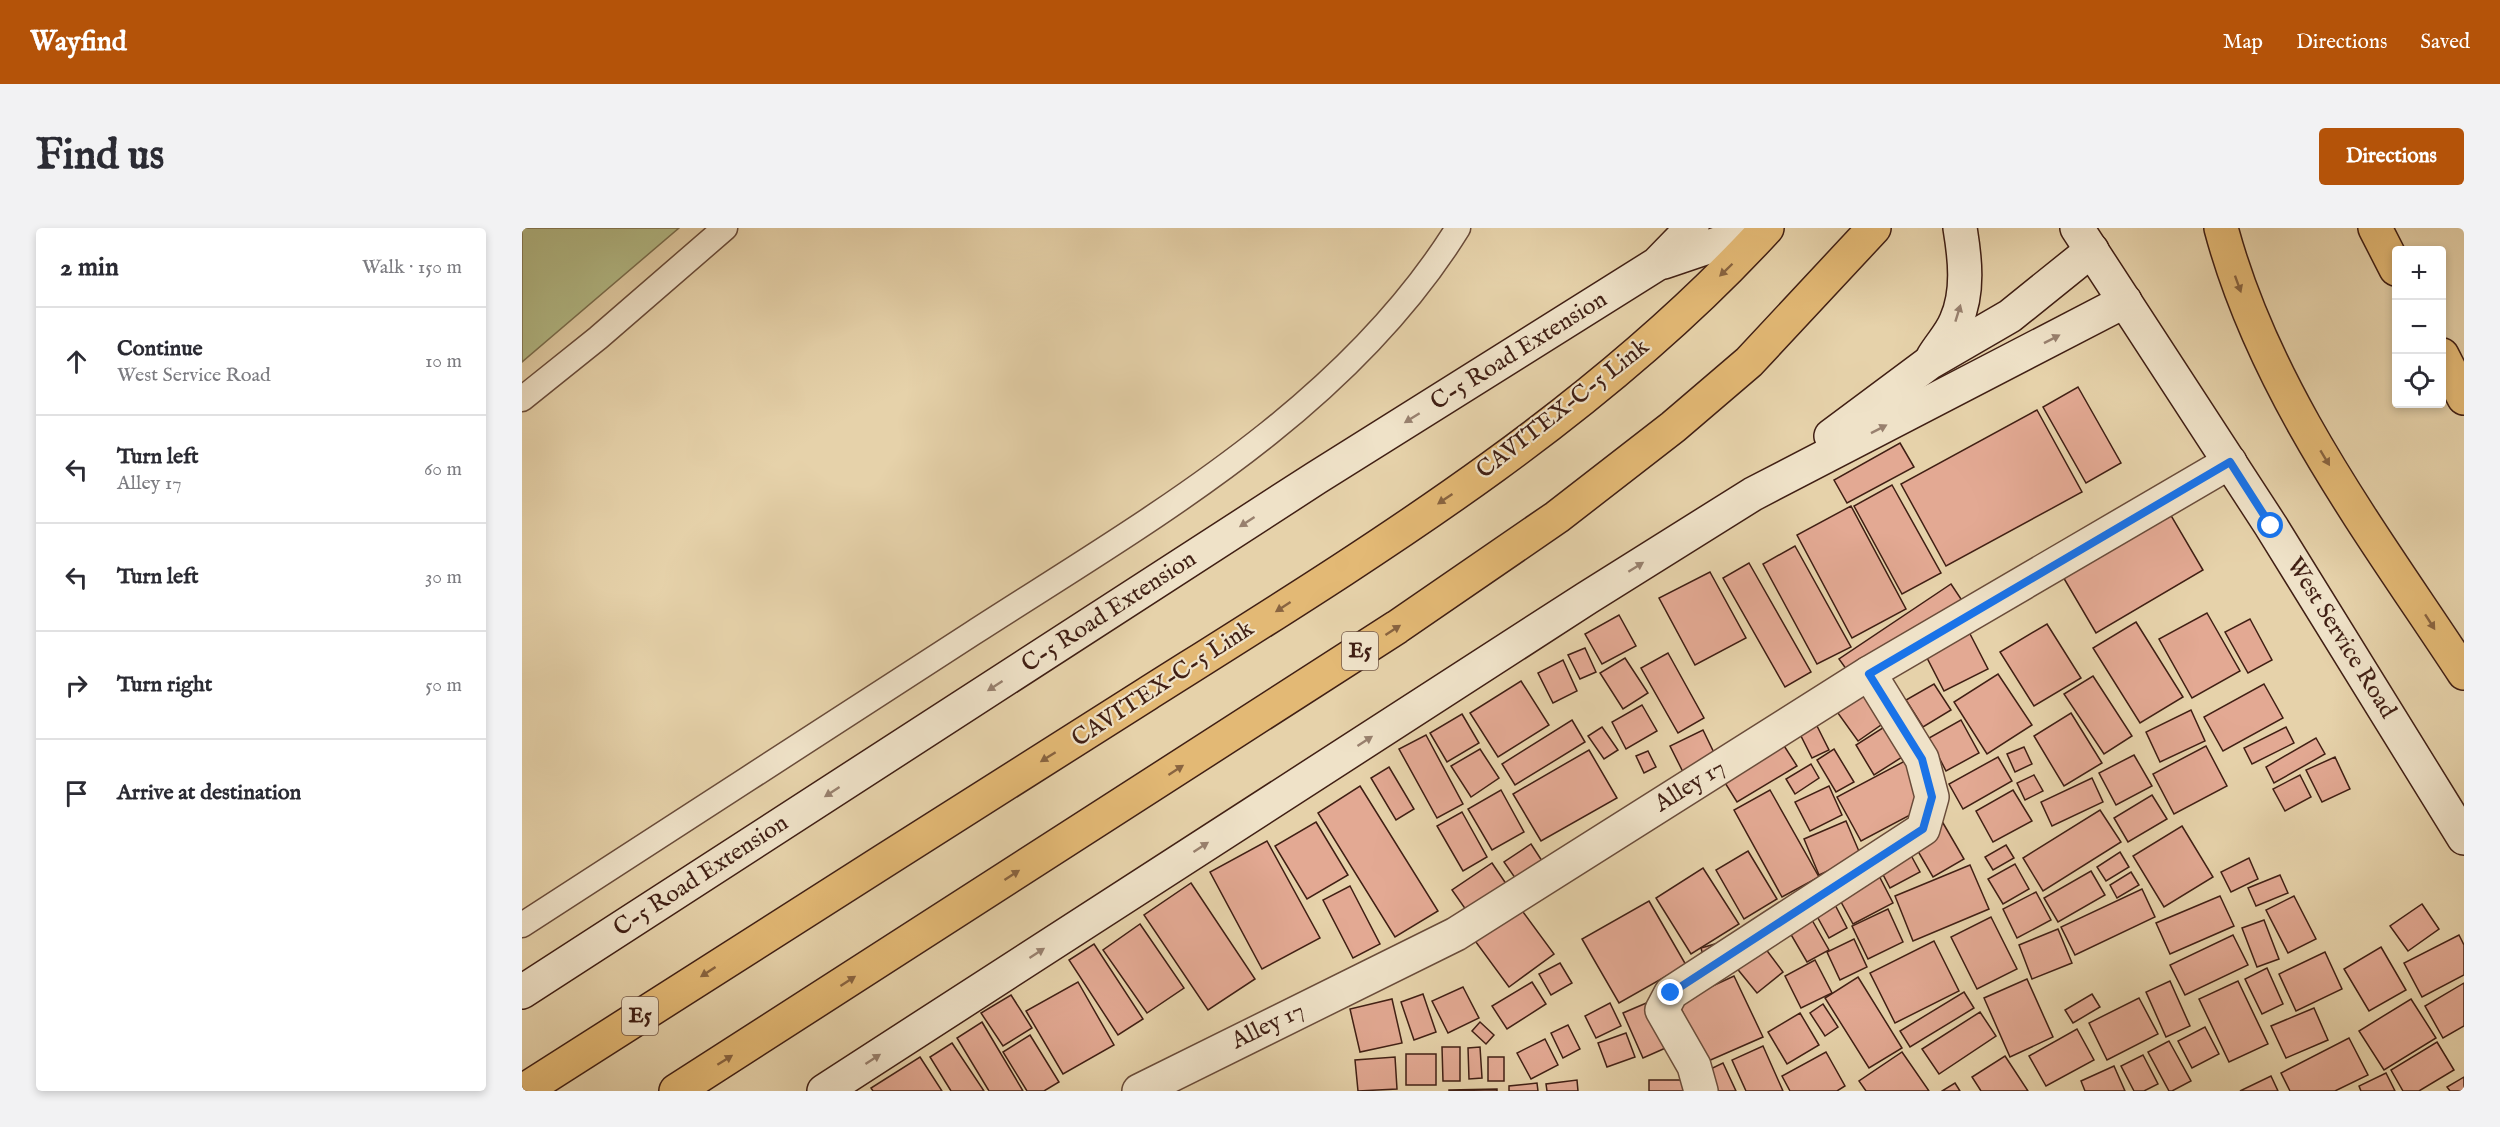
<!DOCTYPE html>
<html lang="en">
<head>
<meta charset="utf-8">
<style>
  :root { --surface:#fff; --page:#f2f2f3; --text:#2b2b33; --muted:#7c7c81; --line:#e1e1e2; --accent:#b45309 }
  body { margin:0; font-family:"IM FELL English",serif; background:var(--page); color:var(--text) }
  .controls { position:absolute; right:18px; top:18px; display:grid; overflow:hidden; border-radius:6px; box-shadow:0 3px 9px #0003 }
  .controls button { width:54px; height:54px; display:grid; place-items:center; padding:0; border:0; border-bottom:2px solid var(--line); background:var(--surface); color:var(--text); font:30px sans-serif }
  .stop { position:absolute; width:18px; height:18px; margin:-14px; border:4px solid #1a73e8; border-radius:50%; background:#fff }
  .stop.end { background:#1a73e8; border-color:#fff; box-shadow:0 2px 6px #0008 }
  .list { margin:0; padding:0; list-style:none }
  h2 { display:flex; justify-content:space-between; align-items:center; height:78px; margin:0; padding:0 24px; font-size:26px }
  h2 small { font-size:20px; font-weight:400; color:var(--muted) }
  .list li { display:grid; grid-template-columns:39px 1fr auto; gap:18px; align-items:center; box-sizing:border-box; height:108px; padding:0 24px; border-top:2px solid var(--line) }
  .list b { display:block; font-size:22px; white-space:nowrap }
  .list p { margin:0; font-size:20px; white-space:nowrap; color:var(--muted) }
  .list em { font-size:20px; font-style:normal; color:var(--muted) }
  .icon { flex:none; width:33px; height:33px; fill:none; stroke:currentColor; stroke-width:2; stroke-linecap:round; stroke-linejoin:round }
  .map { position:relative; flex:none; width:1942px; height:863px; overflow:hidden; border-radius:6px }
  header { display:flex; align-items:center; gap:36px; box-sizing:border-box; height:84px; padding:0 30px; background:var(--accent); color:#fff }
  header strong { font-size:28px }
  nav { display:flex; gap:33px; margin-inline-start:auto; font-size:21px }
  .intro { display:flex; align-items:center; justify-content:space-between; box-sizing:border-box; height:144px; padding:0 36px }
  h1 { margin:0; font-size:42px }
  .button { padding:15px 27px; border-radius:6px; background:var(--accent); color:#fff; font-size:21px; font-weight:700 }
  main { display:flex; gap:36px; padding:0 36px }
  aside { flex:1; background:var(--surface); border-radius:6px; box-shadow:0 3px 9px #0003 }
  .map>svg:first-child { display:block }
</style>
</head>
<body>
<header>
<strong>Wayfind</strong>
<nav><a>Map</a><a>Directions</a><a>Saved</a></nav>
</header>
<div class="intro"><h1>Find us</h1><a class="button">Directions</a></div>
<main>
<aside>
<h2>2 min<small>Walk · 150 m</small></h2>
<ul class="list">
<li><svg class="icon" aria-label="ahead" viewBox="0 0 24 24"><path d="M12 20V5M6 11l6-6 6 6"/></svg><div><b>Continue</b><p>West Service Road</p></div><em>10 m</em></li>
<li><svg class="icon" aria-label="left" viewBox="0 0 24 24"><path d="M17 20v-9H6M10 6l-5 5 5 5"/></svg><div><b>Turn left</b><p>Alley 17</p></div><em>60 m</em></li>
<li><svg class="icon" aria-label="left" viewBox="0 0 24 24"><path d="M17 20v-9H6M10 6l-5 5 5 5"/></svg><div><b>Turn left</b></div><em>30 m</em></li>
<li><svg class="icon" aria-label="right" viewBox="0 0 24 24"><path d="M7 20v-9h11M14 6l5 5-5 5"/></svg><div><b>Turn right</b></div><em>50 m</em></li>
<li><svg class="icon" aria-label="arrive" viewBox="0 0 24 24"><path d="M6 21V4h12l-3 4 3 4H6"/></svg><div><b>Arrive at destination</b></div></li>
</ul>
</aside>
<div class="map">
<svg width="1942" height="863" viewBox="0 0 1942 863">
  <rect width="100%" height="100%" fill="#e6d2aa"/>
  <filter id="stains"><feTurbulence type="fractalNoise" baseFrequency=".00333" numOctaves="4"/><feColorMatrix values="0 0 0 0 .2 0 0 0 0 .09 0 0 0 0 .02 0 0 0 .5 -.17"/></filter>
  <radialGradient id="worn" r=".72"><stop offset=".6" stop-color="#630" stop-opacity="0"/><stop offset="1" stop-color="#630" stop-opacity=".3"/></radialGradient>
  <polygon fill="#b4bc88" stroke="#7a6e4e" stroke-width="1.5" points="0,0 157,0 0,134"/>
  <g fill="#e3a993" stroke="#401f14" stroke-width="1.5">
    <polygon points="1556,159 1599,235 1564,255 1521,179"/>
    <polygon points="1515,182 1560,264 1424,338 1379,256"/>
    <polygon points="1378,215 1392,239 1325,275 1312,252"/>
    <polygon points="1370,257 1419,345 1380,366 1332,278"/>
    <polygon points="1329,278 1384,381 1330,410 1275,307"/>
    <polygon points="1644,279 1681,342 1574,405 1537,342"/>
    <polygon points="1273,318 1329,419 1295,436 1241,336"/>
    <polygon points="1227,335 1289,444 1263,459 1201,350"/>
    <polygon points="1188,344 1224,410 1173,437 1137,370"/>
    <polygon points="1429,356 1443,377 1332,452 1317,431"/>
    <polygon points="1685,385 1718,443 1670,470 1637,411"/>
    <polygon points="1097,387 1114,418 1080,436 1063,406"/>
    <polygon points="1728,391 1750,432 1726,445 1703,404"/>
    <polygon points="1614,394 1661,469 1618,495 1571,420"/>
    <polygon points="1525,396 1559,450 1512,478 1478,424"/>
    <polygon points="1446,402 1466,441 1422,463 1402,424"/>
    <polygon points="1063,420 1074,444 1058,451 1046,427"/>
    <polygon points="1146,425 1182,490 1156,505 1119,440"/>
    <polygon points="1103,430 1126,465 1101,481 1078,445"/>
    <polygon points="1041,432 1055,463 1031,475 1016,445"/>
    <polygon points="1476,446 1510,497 1465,526 1432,474"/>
    <polygon points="1571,448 1610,508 1582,526 1542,466"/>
    <polygon points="1341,451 1369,490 1336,513 1308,474"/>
    <polygon points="999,453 1027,497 976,529 948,485"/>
    <polygon points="1412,456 1429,482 1401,499 1384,472"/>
    <polygon points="1742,456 1761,490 1701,523 1682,489"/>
    <polygon points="1120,477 1135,503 1104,521 1090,494"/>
    <polygon points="1669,482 1683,513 1638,534 1624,504"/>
    <polygon points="1549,485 1580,535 1542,558 1512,508"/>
    <polygon points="940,486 957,515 925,534 908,505"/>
    <polygon points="1050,492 1063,514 993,557 980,536"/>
    <polygon points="1439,492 1457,525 1424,543 1407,510"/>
    <polygon points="1293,494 1307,522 1290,530 1276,502"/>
    <polygon points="1370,494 1388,524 1352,547 1334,517"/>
    <polygon points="1080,499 1096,522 1082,531 1066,508"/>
    <polygon points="1764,499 1772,515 1730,536 1722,520"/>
    <polygon points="1181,502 1196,533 1163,548 1148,518"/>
    <polygon points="904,507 941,576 915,590 877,521"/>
    <polygon points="1794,510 1803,526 1752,555 1744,539"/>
    <polygon points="1259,513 1275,538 1215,574 1200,550"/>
    <polygon points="1684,518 1705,558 1652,586 1631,546"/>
    <polygon points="1502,519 1510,536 1493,544 1485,526"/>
    <polygon points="958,521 977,550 949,569 929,538"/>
    <polygon points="1312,521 1332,554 1314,564 1295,532"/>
    <polygon points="1067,522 1095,570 1019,613 991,566"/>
    <polygon points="1126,523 1134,539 1122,545 1114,528"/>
    <polygon points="1612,527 1630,558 1594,577 1577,545"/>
    <polygon points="1476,529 1490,553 1441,581 1427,556"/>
    <polygon points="1813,529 1828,561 1800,574 1784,542"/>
    <polygon points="1383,533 1407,577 1339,613 1315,569"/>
    <polygon points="1289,536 1297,550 1273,566 1264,551"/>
    <polygon points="867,539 892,581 874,592 849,550"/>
    <polygon points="1512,547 1521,563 1503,572 1495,555"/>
    <polygon points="1778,547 1789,569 1763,583 1751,561"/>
    <polygon points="1570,550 1581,574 1530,598 1519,574"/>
    <polygon points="838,558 916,683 873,709 796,585"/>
    <polygon points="1307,558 1320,587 1288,603 1273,574"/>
    <polygon points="979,562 1002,604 970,622 946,581"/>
    <polygon points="1248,562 1297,649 1260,669 1212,582"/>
    <polygon points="1491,562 1510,593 1471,614 1454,583"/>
    <polygon points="1630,567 1645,591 1606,614 1592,590"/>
    <polygon points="1578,582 1599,614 1521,663 1501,630"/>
    <polygon points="940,584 965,629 941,643 915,598"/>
    <polygon points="1324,593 1339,628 1297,647 1282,611"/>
    <polygon points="794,594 826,647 785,671 753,618"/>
    <polygon points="1421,595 1442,631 1411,649 1390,613"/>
    <polygon points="1660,598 1691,649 1642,679 1611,628"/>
    <polygon points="745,613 798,710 740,741 688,644"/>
    <polygon points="1009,616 1024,639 998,657 982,634"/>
    <polygon points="1484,617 1492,630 1471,642 1463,629"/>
    <polygon points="1385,620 1398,644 1368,660 1355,635"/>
    <polygon points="1226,623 1255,671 1222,691 1194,642"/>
    <polygon points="1598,624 1607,639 1584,653 1575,639"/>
    <polygon points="1727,630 1736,651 1709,664 1699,644"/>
    <polygon points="970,635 989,663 949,689 930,662"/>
    <polygon points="1493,636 1507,661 1481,676 1466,651"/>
    <polygon points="1448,637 1467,681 1391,713 1373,668"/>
    <polygon points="1181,640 1217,696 1169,726 1134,670"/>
    <polygon points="1353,640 1371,675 1331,696 1312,661"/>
    <polygon points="1569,643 1583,667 1536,694 1522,670"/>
    <polygon points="1609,644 1617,657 1595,670 1588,657"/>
    <polygon points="1758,647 1766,665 1734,678 1726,660"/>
    <polygon points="669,655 733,751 686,782 622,687"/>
    <polygon points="828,658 858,716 831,730 801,672"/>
    <polygon points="1620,661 1633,689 1553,727 1539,699"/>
    <polygon points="1514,664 1529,692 1495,710 1481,681"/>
    <polygon points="1698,668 1712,698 1648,726 1634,695"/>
    <polygon points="1772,668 1794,711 1766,725 1744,682"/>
    <polygon points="1310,671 1325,700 1307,710 1291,681"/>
    <polygon points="993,673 1032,726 987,759 948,706"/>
    <polygon points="1127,673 1164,737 1097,775 1060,711"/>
    <polygon points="1900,676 1917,701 1886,723 1868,698"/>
    <polygon points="1366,681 1381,714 1346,731 1330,698"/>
    <polygon points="1286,685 1307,722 1285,734 1264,698"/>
    <polygon points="1469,689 1495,741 1455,761 1429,709"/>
    <polygon points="1742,692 1757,731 1735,739 1720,700"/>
    <polygon points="618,696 662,760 625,785 581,722"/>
    <polygon points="1536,701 1550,735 1510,751 1497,717"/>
    <polygon points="1711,707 1726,737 1663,767 1648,737"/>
    <polygon points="1937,707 1942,717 1942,747 1900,769 1882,735"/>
    <polygon points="1332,711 1345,739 1318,752 1305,724"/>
    <polygon points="1412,713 1437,763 1373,795 1348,745"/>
    <polygon points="572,716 621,791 596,807 547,732"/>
    <polygon points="1193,716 1198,731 1183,735 1179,720"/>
    <polygon points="1240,716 1261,744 1235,765 1213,738"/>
    <polygon points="1859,719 1884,762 1847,783 1822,741"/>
    <polygon points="1803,724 1820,761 1774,783 1757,746"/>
    <polygon points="1293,732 1310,765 1279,780 1263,748"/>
    <polygon points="1038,735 1050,755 1029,767 1017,746"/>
    <polygon points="1745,740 1761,776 1740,786 1723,751"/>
    <polygon points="1212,748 1241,809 1184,834 1156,774"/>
    <polygon points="1336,749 1380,820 1347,840 1303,770"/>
    <polygon points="1505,751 1531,809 1488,829 1462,770"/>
    <polygon points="1648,753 1668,798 1644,809 1624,764"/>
    <polygon points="1716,753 1746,816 1707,834 1677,771"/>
    <polygon points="556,754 592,817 541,846 504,783"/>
    <polygon points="1010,754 1024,776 985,801 970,778"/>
    <polygon points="1942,755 1942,798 1921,810 1903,778"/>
    <polygon points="941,759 957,790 926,805 910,773"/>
    <polygon points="1442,764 1452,780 1388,819 1378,803"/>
    <polygon points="901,766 914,804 892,812 879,774"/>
    <polygon points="1570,766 1578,779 1551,795 1543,782"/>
    <polygon points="489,767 510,800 481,818 459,785"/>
    <polygon points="1617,770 1636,806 1585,832 1567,795"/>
    <polygon points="870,771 880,815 838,824 828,781"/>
    <polygon points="1889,771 1914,810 1862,842 1837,803"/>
    <polygon points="1129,773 1148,818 1121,830 1101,785"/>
    <polygon points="1088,775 1099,798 1074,810 1063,788"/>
    <polygon points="1301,776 1316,799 1303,808 1288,785"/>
    <polygon points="1792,780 1806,812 1764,830 1749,798"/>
    <polygon points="1458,784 1474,808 1417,846 1400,821"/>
    <polygon points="1278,785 1297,817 1265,836 1246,804"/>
    <polygon points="460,794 501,863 467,863 435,810"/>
    <polygon points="958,794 972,807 964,816 950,803"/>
    <polygon points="1046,797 1058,821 1041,830 1029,805"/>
    <polygon points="1683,799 1697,826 1670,840 1656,813"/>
    <polygon points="1555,801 1572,832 1524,858 1507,828"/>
    <polygon points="1104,805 1113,829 1085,839 1076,815"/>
    <polygon points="508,807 537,854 522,863 505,863 481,824"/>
    <polygon points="1827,810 1846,847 1813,863 1768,863 1759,845"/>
    <polygon points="1023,811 1036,837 1009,851 995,825"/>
    <polygon points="1647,813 1669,853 1650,863 1647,863 1626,824"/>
    <polygon points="1915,814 1932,842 1897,863 1881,863 1869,842"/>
    <polygon points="430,815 462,863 429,863 408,829"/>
    <polygon points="1241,818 1261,863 1224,863 1210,832"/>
    <polygon points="920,819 938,819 938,853 921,853"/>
    <polygon points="958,819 960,850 947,851 946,820"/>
    <polygon points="1304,824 1323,858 1315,863 1268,863 1260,848"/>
    <polygon points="1380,824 1407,863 1344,863 1337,853"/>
    <rect x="884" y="826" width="30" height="31"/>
    <polygon points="1621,827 1636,856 1622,863 1612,863 1599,838"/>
    <polygon points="1483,828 1506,863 1459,863 1450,849"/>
    <polygon points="398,829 420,863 351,863 349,860"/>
    <polygon points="873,829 875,861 836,863 833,832"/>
    <rect x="966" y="829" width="16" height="24"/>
    <polygon points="1201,835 1214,863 1188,863 1180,845"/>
    <polygon points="1592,838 1603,863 1563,863 1559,853"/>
    <polygon points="1864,845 1873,863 1839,863 1837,858"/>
    <polygon points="1749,848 1756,863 1718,863"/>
    <polygon points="1942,849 1942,863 1928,863 1925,859"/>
    <polygon points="1055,852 1056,863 1025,863 1024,856"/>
    <rect x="1127" y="852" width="46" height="11"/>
    <polygon points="1015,855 1016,863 987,863 987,858"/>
    <polygon points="1433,855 1438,863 1420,863"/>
    <polygon points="975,861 975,863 927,863 927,862"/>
  </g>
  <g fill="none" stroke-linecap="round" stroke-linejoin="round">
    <g stroke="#6a4c3a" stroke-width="27">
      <g id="lane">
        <polyline points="0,171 76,110 203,0"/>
        <path d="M0 697C150 600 301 502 451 405 626 292 823 182 936 0"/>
      </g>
    </g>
    <g stroke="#6a4c3a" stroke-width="36">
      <g id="street">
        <polyline points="617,863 934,706 1347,445 1708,234"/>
        <polyline points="1179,863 1172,838 1140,782 1149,765 1401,601 1410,569 1400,531 1347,445"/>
      </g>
    </g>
    <g stroke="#401f14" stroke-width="36">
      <g id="secondary">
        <polyline points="1555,0 1749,298 1942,610"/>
        <polyline points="1142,34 1242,0"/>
        <path d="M1411 129C1418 117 1429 106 1434 93 1447 64 1443 30 1438 0"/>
        <polyline points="1309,208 1407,135 1488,88 1570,22"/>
        <polyline points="0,764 794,250 1135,36 1170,0"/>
        <polyline points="302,863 1065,370 1231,266 1603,73"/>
      </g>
    </g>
    <g stroke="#401f14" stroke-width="36">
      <g id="highway">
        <path d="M1699 0C1743 165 1850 305 1942 445"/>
        <polyline points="1853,0 1874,41"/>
        <polyline points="1920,127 1942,170"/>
        <path d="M1 863C208 730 417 598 625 466 842 329 1070 191 1245 0"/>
        <polyline points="154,863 875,399 1035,289 1151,199 1227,134 1352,0"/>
      </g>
    </g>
    <use href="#lane" stroke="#efe2c8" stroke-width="24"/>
    <use href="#street" stroke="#efe2c8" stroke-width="33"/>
    <use href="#secondary" stroke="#efe2c8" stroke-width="33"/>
    <use href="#highway" stroke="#e3b975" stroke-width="33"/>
  </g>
  <defs><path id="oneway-solid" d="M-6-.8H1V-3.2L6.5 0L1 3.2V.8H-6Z" transform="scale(1.5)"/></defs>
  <g fill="#896440">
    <use href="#oneway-solid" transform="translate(1204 42) rotate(136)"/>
    <use href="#oneway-solid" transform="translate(1716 56) rotate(70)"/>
    <use href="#oneway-solid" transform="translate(1803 230) rotate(59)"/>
    <use href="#oneway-solid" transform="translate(923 271) rotate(146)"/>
    <use href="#oneway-solid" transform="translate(761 379) rotate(147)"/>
    <use href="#oneway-solid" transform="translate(1908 394) rotate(57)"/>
    <use href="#oneway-solid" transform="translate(871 402) rotate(-33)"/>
    <use href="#oneway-solid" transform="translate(526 529) rotate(148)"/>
    <use href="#oneway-solid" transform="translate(654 542) rotate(-33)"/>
    <use href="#oneway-solid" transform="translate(490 647) rotate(-33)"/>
    <use href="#oneway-solid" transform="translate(186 744) rotate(147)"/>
    <use href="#oneway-solid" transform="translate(326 753) rotate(-33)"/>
    <use href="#oneway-solid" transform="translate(203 832) rotate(-32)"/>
  </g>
  <g fill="#98806e">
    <use href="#oneway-solid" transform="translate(1436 85) rotate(-73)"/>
    <use href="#oneway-solid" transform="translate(1530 111) rotate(-27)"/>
    <use href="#oneway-solid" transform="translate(890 190) rotate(148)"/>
    <use href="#oneway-solid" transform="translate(1357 201) rotate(-27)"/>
    <use href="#oneway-solid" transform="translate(725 294) rotate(147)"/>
    <use href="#oneway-solid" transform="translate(1114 339) rotate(-32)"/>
    <use href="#oneway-solid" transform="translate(473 458) rotate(147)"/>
    <use href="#oneway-solid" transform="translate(843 513) rotate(-33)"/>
    <use href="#oneway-solid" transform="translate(310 564) rotate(147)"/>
    <use href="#oneway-solid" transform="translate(679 619) rotate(-33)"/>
    <use href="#oneway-solid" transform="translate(515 725) rotate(-33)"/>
    <use href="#oneway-solid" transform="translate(351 831) rotate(-33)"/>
  </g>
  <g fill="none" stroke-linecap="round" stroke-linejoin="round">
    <polyline stroke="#1a73e8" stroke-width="8" points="1149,765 1401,601 1410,569 1400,531 1347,446 1708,234 1749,298"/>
  </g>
  <g text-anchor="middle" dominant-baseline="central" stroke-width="4.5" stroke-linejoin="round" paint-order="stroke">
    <g fill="#efe2c8" stroke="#745a4a" stroke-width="1.5">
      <rect x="820" y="404" width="36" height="38" rx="4.5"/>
      <rect x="100" y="769" width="36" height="38" rx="4.5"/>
    </g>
    <g font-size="22" font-weight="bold" fill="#401f14">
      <text x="838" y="423">E5</text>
      <text x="118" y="788">E5</text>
    </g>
    <g font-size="24" fill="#401f14" stroke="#efe2c8">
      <text transform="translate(997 123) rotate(-32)">C-5 Road Extension</text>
      <text transform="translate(1041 181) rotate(-38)">CAVITEX–C-5 Link</text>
      <text transform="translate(587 384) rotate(-33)">C-5 Road Extension</text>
      <text transform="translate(1819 410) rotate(58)">West Service Road</text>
      <text transform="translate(641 456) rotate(-33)">CAVITEX–C-5 Link</text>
      <text transform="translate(1168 558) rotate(-32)">Alley 17</text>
      <text transform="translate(179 648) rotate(-33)">C-5 Road Extension</text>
      <text transform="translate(746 798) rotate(-26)">Alley 17</text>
    </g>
  </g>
  <rect width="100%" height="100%" filter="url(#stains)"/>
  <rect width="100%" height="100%" fill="url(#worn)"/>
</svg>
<div class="controls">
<button>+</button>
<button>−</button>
<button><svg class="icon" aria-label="locate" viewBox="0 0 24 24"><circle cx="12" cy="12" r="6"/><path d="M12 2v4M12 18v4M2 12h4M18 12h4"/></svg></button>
</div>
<div class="stop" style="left:1749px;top:298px"></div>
<div class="stop end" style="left:1149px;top:765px"></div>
</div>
</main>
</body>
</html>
